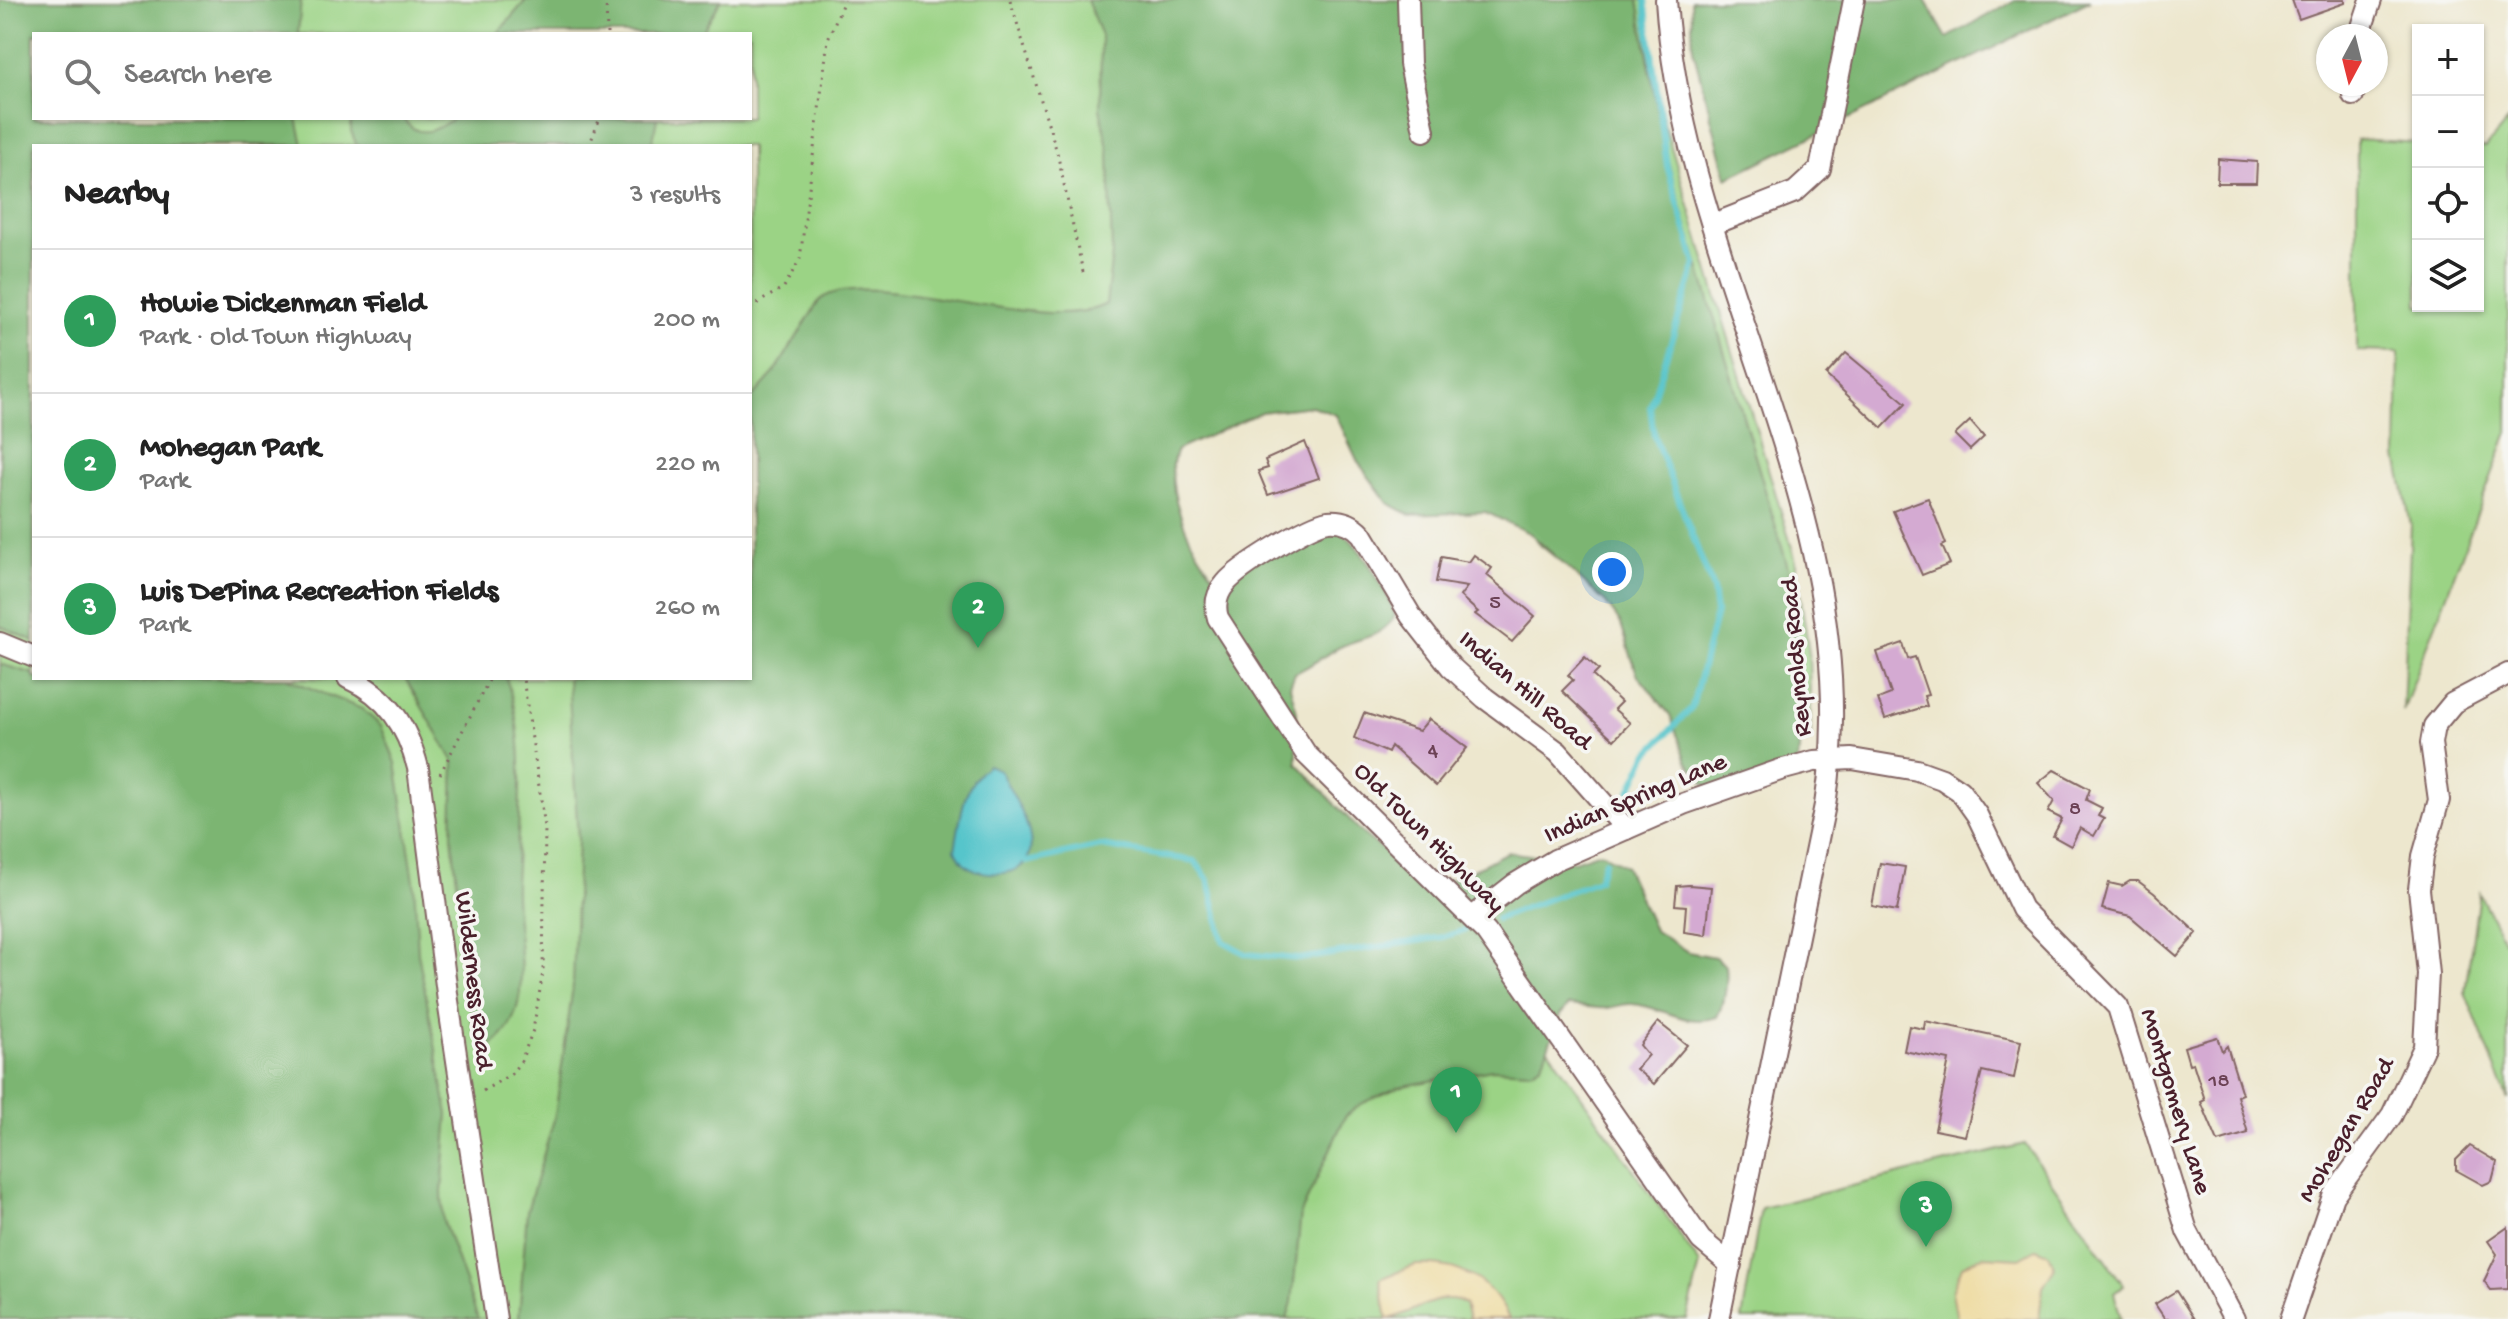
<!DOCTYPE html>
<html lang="en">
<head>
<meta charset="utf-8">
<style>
  :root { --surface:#fff; --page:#f2f2f2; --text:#222; --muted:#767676; --line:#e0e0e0; --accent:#0f766e }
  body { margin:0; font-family:"Gochi Hand",sans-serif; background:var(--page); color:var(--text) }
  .controls { position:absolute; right:24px; top:24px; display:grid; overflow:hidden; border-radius:0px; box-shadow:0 2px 6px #0004 }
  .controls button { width:72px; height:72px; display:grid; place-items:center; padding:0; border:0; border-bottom:2px solid var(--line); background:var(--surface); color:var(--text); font:40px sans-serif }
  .compass { position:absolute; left:2316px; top:24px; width:72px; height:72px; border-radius:50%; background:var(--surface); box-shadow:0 2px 6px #0004; rotate:187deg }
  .you { position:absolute; left:1612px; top:572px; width:28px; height:28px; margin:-20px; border:6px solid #fff; border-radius:50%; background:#1a73e8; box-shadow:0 0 0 12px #1a73e833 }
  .badge { display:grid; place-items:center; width:52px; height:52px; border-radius:50%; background:var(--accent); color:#fff; font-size:26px; font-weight:700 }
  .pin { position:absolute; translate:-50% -66px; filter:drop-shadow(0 2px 4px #0008) }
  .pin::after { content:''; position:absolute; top:42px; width:28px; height:24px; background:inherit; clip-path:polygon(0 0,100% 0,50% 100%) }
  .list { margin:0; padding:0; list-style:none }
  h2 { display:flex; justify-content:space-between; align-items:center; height:104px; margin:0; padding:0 32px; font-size:34px }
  h2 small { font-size:26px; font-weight:400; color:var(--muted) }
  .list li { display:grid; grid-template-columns:52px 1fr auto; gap:24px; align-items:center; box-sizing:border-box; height:144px; padding:0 32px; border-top:2px solid var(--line) }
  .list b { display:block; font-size:30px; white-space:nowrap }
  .list p { margin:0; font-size:26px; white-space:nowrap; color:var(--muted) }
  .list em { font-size:26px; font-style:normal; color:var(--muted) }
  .icon { flex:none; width:44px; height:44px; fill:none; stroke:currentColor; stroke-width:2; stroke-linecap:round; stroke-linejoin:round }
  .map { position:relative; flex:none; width:2508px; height:1319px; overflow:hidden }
  .search { position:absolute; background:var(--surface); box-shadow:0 2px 6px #0004; left:32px; top:32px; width:720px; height:88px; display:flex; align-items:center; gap:20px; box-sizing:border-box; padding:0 28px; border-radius:0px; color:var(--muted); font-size:30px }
  .panel { position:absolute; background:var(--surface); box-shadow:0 2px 6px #0004; left:32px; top:144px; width:720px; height:536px; border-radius:0px }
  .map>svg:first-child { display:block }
</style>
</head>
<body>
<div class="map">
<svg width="2508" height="1319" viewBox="0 0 2508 1319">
  <rect width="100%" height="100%" fill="#f6f6f2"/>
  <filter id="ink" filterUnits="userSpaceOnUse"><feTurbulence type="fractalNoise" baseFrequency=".0125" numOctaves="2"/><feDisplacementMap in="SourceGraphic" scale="16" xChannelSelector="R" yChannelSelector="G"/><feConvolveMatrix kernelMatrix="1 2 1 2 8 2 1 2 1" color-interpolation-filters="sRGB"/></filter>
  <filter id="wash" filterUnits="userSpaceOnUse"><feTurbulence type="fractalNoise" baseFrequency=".006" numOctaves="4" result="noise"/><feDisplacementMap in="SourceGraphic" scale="32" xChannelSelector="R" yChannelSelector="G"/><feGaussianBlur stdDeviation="1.8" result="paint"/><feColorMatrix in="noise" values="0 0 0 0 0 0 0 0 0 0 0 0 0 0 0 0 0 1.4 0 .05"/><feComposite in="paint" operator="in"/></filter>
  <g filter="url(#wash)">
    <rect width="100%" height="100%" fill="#ede7ce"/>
    <g fill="#9bd385" stroke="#727958" stroke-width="2" fill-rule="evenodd">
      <path d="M0 0H1643L1650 56 1664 123 1795 558 1809 652 1811 739 1743 759 1624 612 1540 545 1465 415 1379 345 1118 479 1282 755 1481 954 1700 1264 1687 1319H0ZM34 34H750V118H34ZM34 146H750V678H34Z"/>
      <polygon points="2508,121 2508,432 2403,711 2411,525 2397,457 2399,352 2357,351 2357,139 2418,143 2418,306 2478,306 2478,147 2486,147"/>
      <polygon points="2479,893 2508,949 2508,1100 2465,992"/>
      <polygon points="2025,1144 2124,1286 2114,1293 2121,1319 1742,1319 1761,1208"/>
    </g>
    <g fill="#7cb572" stroke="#636a4e" stroke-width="2">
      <polygon points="0,0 301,0 298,34 34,34 34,118 297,118 303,145 34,146 34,641 0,626"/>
      <polygon points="526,0 721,0 701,34 497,34"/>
      <path d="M1087 0H1638L1664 148 1799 605 1792 686 1801 740 1796 767 1723 799 1703 782 1687 761 1670 715 1637 674 1621 624 1606 603 1531 534 1486 512 1410 515 1388 503 1358 462 1336 415 1312 406 1261 412 1177 450C1160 485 1193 557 1221 582L1253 561 1336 527C1360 544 1386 588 1395 616 1380 639 1363 636 1340 647 1325 654 1312 666 1295 673L1290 686 1297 712V763L1363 834 1407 869 1431 883 1458 878 1507 852 1574 861 1600 852 1625 866 1654 930 1688 952 1715 957 1726 966C1728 984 1725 1001 1717 1017 1685 1028 1663 1006 1632 1004 1623 1003 1616 1007 1607 1008 1595 1009 1581 1006 1569 1005L1560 1015 1542 1064 1531 1071 1492 1069 1399 1087 1361 1104 1345 1117 1301 1213 1292 1302 1287 1319H519L527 1211 555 1116 573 986 578 839 568 678H750V400L775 372 819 301C860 262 1044 338 1106 304L1112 254 1109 153 1100 109 1101 36Z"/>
      <polygon points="1691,0 1925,0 1947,38 2015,0 2091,0 1727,178 1693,49"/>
      <path d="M351 118H403C417 140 436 131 454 118H657L652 146H357L351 131Z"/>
      <polygon points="0,664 34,674 34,678 93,678 136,683 191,678 286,678 362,709 381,726 396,763 414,881 418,953 448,1114 442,1192 443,1220 478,1319 0,1319"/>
      <path d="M405 678H506C529 744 518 816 515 885 513 935 541 1012 490 1046L479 1038 472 1023 452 836 454 762Z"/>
    </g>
    <g fill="#eeda9e" stroke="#9c7c64" stroke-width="2">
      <polygon points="2036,1249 2049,1254 2055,1267 2043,1286 2039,1319 1957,1319 1952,1292 1962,1266 1983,1256 2020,1258"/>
      <path d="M1416 1265C1457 1262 1492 1280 1509 1319H1469L1465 1304C1443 1287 1403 1319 1387 1319L1380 1279Z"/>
    </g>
    <path fill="#57c5cb" stroke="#50727b" stroke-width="2" d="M988 765 1000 770C1010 792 1035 827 1030 852 1025 878 983 878 966 865 961 862 958 854 955 849 961 819 961 785 988 765Z"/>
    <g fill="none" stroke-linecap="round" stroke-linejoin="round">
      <g stroke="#57c5cb" stroke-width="6">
        <polyline points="1630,791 1647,755 1692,707 1716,613 1713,589 1654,436 1650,407 1696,264 1667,166 1645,0"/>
        <polyline points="1026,862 1101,846 1195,861 1209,881 1223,941 1246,954 1299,959 1443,937 1465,930"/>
        <polyline points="1497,919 1598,880 1605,861"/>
      </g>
    </g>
    <g id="blocks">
      <g fill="#d4aad2">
        <polygon points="2292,0 2345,0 2345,3 2299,19"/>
        <polygon points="2218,159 2257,162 2256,183 2217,183"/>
        <polygon points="1846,353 1906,403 1882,428 1826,375"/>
        <polygon points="1970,421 1984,437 1970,450 1955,435"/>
        <polygon points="1305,442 1319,478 1268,495 1258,471 1268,468 1265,460"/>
        <polygon points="1928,498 1946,544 1942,546 1950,564 1922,575 1893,511"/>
        <polygon points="1474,555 1492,568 1487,575 1535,616 1512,642 1475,614 1478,612 1460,596 1467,587 1436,582 1441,557 1469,562"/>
        <polygon points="1903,643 1908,659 1915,657 1928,695 1924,696 1927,706 1885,719 1878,699 1891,694 1877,652"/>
        <polygon points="1585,657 1599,670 1593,676 1621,702 1614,709 1630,723 1614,740 1562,691 1573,680 1568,675"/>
        <polygon points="1364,713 1419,731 1429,719 1467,748 1436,786 1391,746 1388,753 1354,738"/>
        <polygon points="2054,770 2090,789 2086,800 2102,808 2098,816 2104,819 2094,836 2080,828 2071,846 2053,836 2062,819 2048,812 2054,801 2038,783"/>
        <polygon points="1880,863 1905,867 1897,911 1872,906"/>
        <polygon points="2130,881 2138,881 2154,893 2197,933 2177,956 2130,916 2102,909 2109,883 2122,886"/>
        <polygon points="1689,885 1711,887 1706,935 1684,932 1686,906 1675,905 1677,886"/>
        <polygon points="1925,1021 2021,1041 2014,1078 1982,1071 1965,1136 1935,1130 1949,1060 1904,1051 1909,1026 1924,1029"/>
        <polygon points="1658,1022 1687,1045 1654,1084 1636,1069 1648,1055 1640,1045"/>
        <polygon points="2217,1037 2222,1051 2227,1046 2242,1094 2237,1096 2248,1133 2218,1142 2201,1102 2205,1100 2193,1063 2189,1064 2184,1047"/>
        <polygon points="2470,1146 2497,1162 2492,1181 2483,1185 2456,1170 2456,1160"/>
        <polygon points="2508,1227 2508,1289 2491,1290 2484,1281 2497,1254 2488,1241"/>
        <polygon points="2176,1291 2194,1319 2165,1319 2155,1304"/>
      </g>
    </g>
  </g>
  <g filter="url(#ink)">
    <use href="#blocks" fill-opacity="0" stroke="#836564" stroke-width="2"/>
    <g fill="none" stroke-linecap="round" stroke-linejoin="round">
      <g stroke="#836564" stroke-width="24">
        <g id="minor">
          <polyline points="1408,0 1410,64 1424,131"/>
          <path d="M1666 0C1684 274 1871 524 1825 805L1719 1319"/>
          <polyline points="2359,36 2371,0"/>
          <polyline points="2353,95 2354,84"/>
          <polyline points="1714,224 1795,192 1820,169 1854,0"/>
          <polyline points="0,643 34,657"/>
          <path d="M348 678C388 696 407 726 418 768L448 1001 496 1319"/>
          <path d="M1626 829 1558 752 1485 698 1451 667 1411 616 1362 534C1353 524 1342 520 1328 521 1309 524 1239 567 1226 583 1217 593 1214 605 1218 618L1306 754 1486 932 1701 1240 1731 1265"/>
          <polyline points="1474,916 1515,884 1555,860 1683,804 1780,770 1814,761 1852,759 1917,770 1942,779 1960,791 1977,815 2022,909 2118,1007 2187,1231 2234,1319"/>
          <polyline points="2291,1319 2333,1196 2392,1115 2424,1047 2428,974 2419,889 2423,856 2439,800 2431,743 2434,726 2453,703 2508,674"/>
        </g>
      </g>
      <g stroke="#836564" stroke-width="3" stroke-dasharray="2 6" stroke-linecap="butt">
        <polyline points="606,0 607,34"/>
        <polyline points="1010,0 1057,152 1084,277"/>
        <polyline points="589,146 600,118"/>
        <polyline points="750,308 784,287 800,259 828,39 844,0"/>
        <polyline points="440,774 490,678"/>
        <polyline points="483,1091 511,1074 521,1061 533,1030 543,972 545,827 523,678"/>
      </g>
      <use href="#minor" stroke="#fff" stroke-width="20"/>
    </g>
  </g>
  <g text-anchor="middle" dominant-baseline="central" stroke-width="7" stroke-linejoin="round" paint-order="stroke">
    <g font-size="22" fill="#6c4255">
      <text x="1495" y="604">5</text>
      <text x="1433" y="752">4</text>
      <text x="2075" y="810">8</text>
      <text x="2219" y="1082">18</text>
    </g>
    <g font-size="26" fill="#4a1f2b" stroke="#f6f6f2">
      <text transform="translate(1798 657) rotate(-95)">Reynolds Road</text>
      <text transform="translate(1524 692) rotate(41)">Indian Hill Road</text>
      <text transform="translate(1636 800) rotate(-23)">Indian Spring Lane</text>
      <text transform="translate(1428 839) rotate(45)">Old Town Highway</text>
      <text transform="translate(472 981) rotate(83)">Wilderness Road</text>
      <text transform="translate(2174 1102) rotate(73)">Montgomery Lane</text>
      <text transform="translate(2348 1131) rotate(-59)">Mohegan Road</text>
    </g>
  </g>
</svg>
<div class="controls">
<button>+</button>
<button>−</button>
<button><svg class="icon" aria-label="locate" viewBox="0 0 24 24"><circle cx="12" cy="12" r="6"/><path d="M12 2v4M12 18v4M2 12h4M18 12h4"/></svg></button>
<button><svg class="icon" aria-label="layers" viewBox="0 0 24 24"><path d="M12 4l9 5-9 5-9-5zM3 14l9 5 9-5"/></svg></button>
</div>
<svg class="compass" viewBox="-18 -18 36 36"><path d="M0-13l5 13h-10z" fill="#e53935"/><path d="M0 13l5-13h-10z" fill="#767676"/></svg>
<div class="you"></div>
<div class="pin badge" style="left:1456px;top:1133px;background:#2e9e5b">1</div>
<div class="pin badge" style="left:978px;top:648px;background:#2e9e5b">2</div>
<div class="pin badge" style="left:1926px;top:1247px;background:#2e9e5b">3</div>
<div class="search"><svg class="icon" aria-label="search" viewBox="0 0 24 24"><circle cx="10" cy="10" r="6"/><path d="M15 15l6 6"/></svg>Search here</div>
<section class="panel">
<h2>Nearby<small>3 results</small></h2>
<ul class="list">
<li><span class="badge" style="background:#2e9e5b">1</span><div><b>Howie Dickenman Field</b><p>Park · Old Town Highway</p></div><em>200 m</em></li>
<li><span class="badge" style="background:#2e9e5b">2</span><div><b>Mohegan Park</b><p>Park</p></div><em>220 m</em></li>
<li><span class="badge" style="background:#2e9e5b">3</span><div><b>Luis DePina Recreation Fields</b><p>Park</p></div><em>260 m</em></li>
</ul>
</section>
</div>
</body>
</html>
